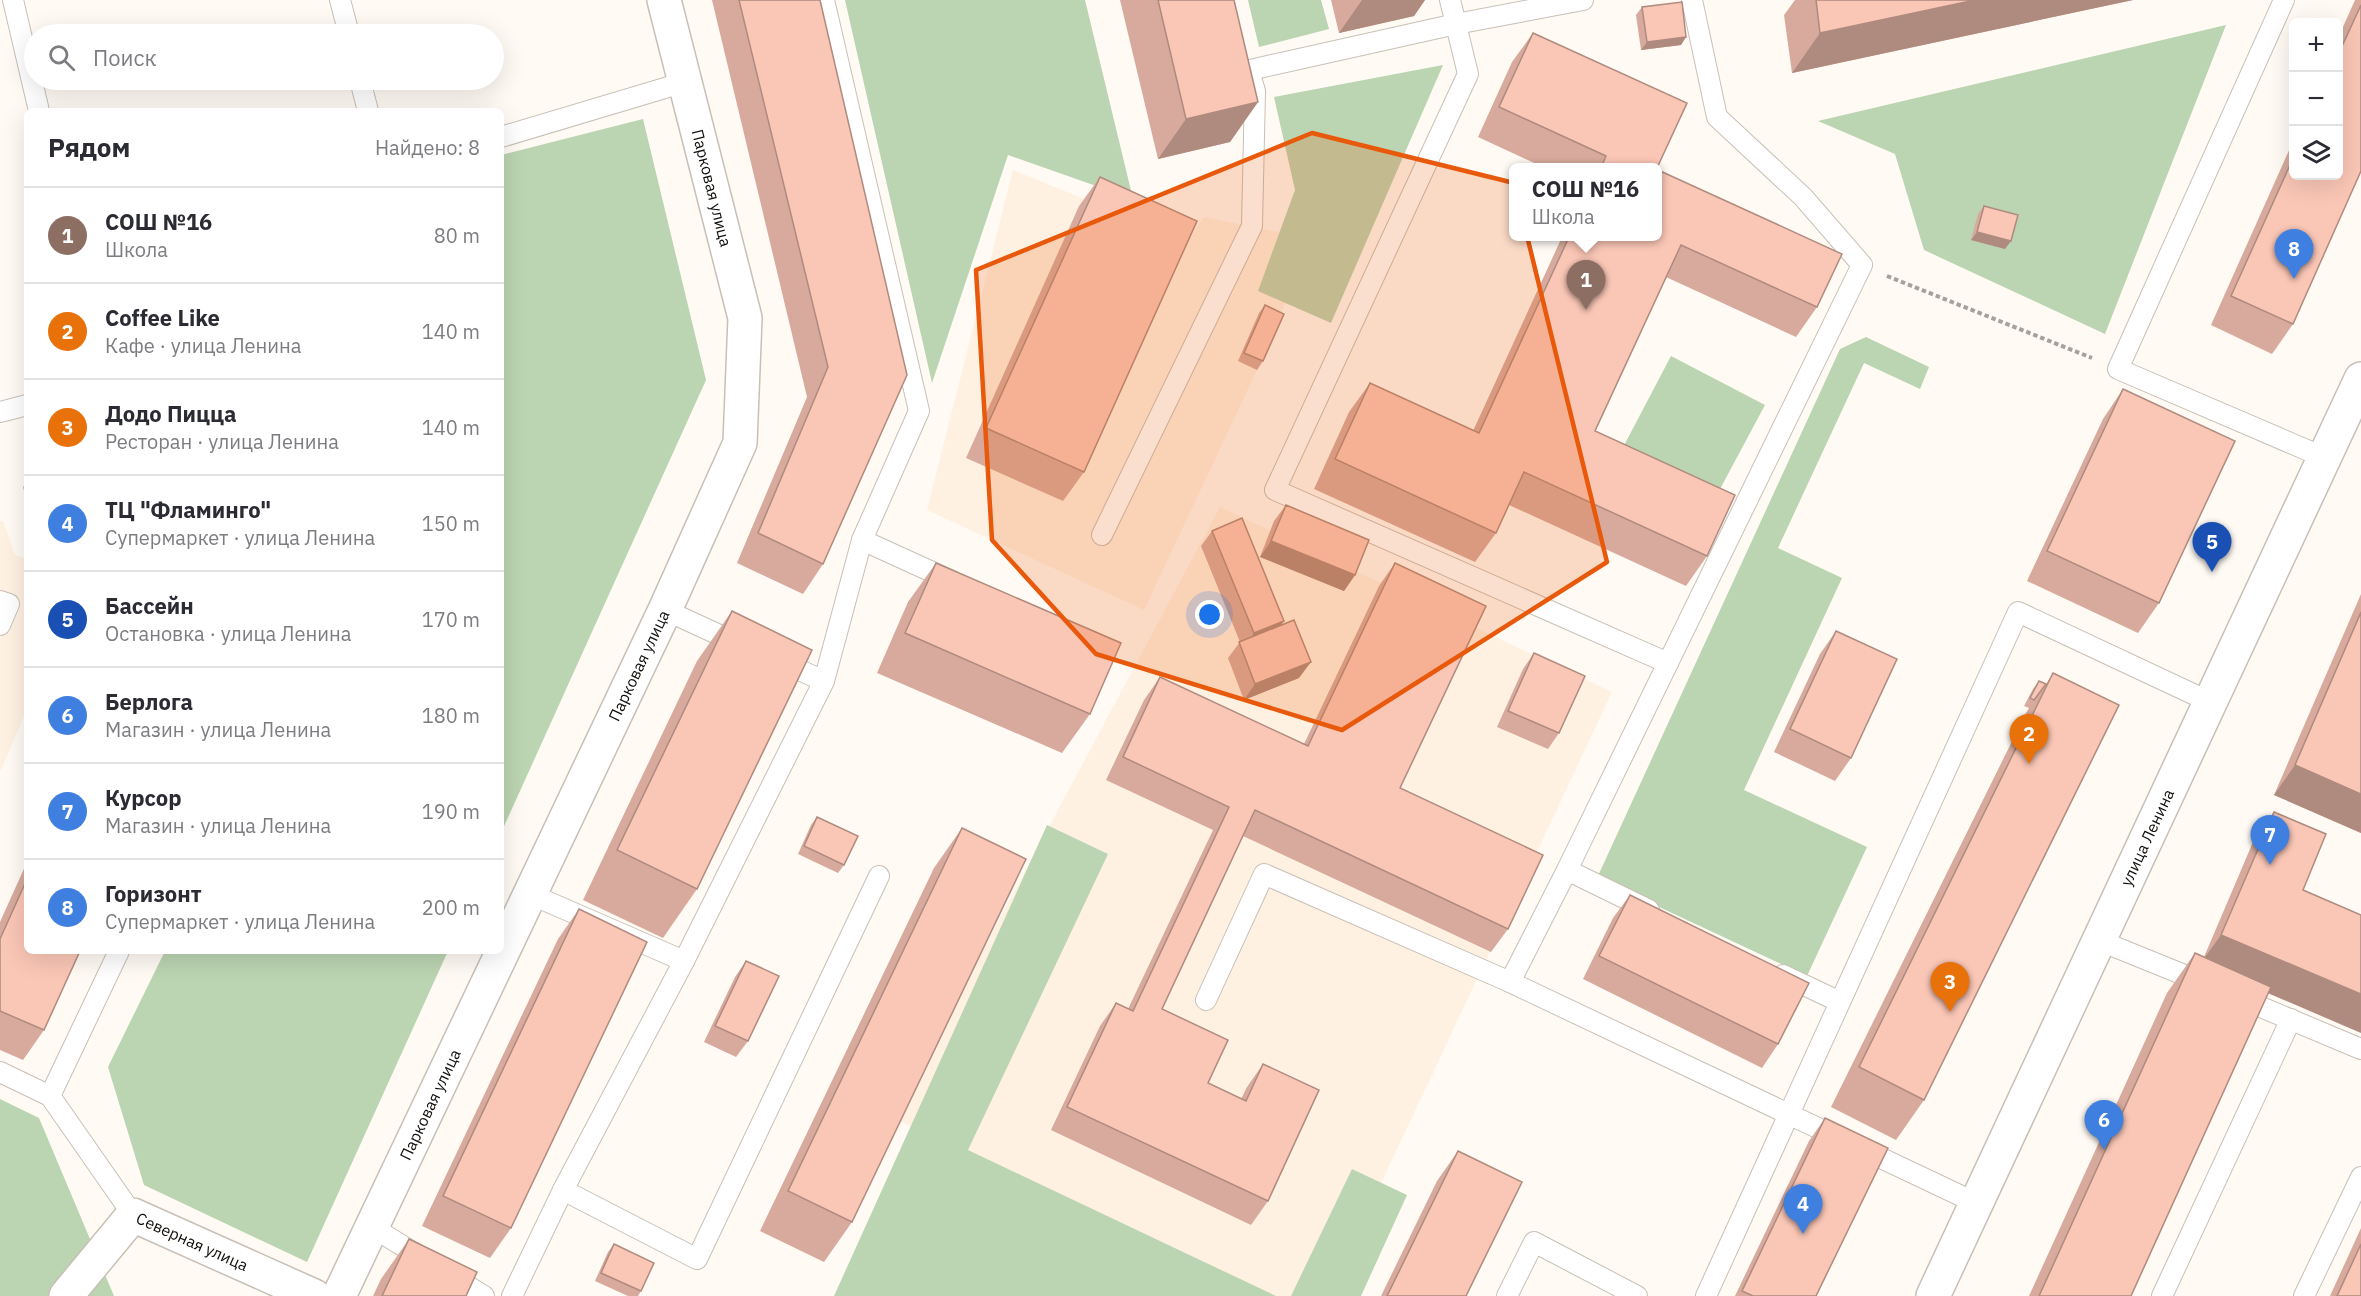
<!DOCTYPE html>
<html lang="ru">
<head>
<meta charset="utf-8">
<style>
  :root { --surface:#fff; --page:#f2f2f3; --text:#2b2b33; --muted:#7c7c81; --line:#e1e1e2; --accent:#7c3aed }
  body { margin:0; font-family:"IBM Plex Sans",sans-serif; background:var(--page); color:var(--text) }
  .controls { position:absolute; right:18px; top:18px; display:grid; overflow:hidden; border-radius:9px; box-shadow:0 6px 24px #0002 }
  .controls button { width:54px; height:54px; display:grid; place-items:center; padding:0; border:0; border-bottom:2px solid var(--line); background:var(--surface); color:var(--text); font:30px sans-serif }
  .you { position:absolute; left:1210px; top:615px; width:21px; height:21px; margin:-15px; border:4px solid #fff; border-radius:50%; background:#1a73e8; box-shadow:0 0 0 9px #1a73e833 }
  .badge { display:grid; place-items:center; width:39px; height:39px; border-radius:50%; background:var(--accent); color:#fff; font-size:20px; font-weight:700 }
  .pin { position:absolute; translate:-50% -50px; filter:drop-shadow(0 2px 3px #0008) }
  .pin::after { content:''; position:absolute; top:32px; width:21px; height:18px; background:inherit; clip-path:polygon(0 0,100% 0,50% 100%) }
  .popup { position:absolute; left:1509px; top:163px; width:153px; height:78px; box-sizing:border-box; display:grid; place-content:center; border-radius:9px; background:var(--surface); filter:drop-shadow(0 2px 4px #0005); font-size:20px; white-space:nowrap; color:var(--muted) }
  .popup b { font-size:22px; color:var(--text) }
  .popup::after { content:''; position:absolute; left:50%; top:100%; margin-left:-12px; border:12px solid transparent; border-top-color:var(--surface) }
  .list { margin:0; padding:0; list-style:none }
  h2 { display:flex; justify-content:space-between; align-items:center; height:78px; margin:0; padding:0 24px; font-size:26px }
  h2 small { font-size:20px; font-weight:400; color:var(--muted) }
  .list li { display:grid; grid-template-columns:39px 1fr auto; gap:18px; align-items:center; box-sizing:border-box; height:96px; padding:0 24px; border-top:2px solid var(--line) }
  .list b { display:block; font-size:22px; white-space:nowrap }
  .list p { margin:0; font-size:20px; white-space:nowrap; color:var(--muted) }
  .list em { font-size:20px; font-style:normal; color:var(--muted) }
  .icon { flex:none; width:33px; height:33px; fill:none; stroke:currentColor; stroke-width:2; stroke-linecap:round; stroke-linejoin:round }
  .map { position:relative; flex:none; width:2361px; height:1296px; overflow:hidden }
  .search { position:absolute; background:var(--surface); box-shadow:0 6px 24px #0002; left:24px; top:24px; width:480px; height:66px; display:flex; align-items:center; gap:15px; box-sizing:border-box; padding:0 21px; border-radius:33px; color:var(--muted); font-size:22px }
  .panel { position:absolute; background:var(--surface); box-shadow:0 6px 24px #0002; left:24px; top:108px; width:480px; height:846px; border-radius:9px }
  .map>svg:first-child { display:block }
</style>
</head>
<body>
<div class="map">
<svg width="2361" height="1296" viewBox="0 0 2361 1296">
  <rect width="100%" height="100%" fill="#fffaf4"/>
  <g fill="#fff1e2">
    <polygon points="1013,170 1188,241 1204,217 1312,239 1257,370 1144,610 927,510"/>
    <polygon points="1220,507 1612,692 1328,1296 1273,1296 893,1118"/>
    <polygon points="0,521 3,521 15,555 27,559 27,709 0,772"/>
  </g>
  <g fill="#bbd4b1">
    <polygon points="845,0 1085,0 1133,199 1008,155 932,383"/>
    <polygon points="1248,0 1321,0 1329,29 1259,47"/>
    <polygon points="2226,25 2105,334 1924,250 1895,154 1818,121"/>
    <polygon points="1443,65 1331,323 1258,291 1295,190 1274,97"/>
    <polygon points="643,119 706,380 501,833 501,155"/>
    <polygon points="1866,337 1929,367 1920,389 1864,363 1778,548 1842,578 1744,790 1867,847 1807,976 1597,878 1840,349"/>
    <polygon points="1671,356 1765,405 1712,504 1619,455"/>
    <polygon points="1047,825 1108,854 968,1150 1276,1296 834,1296"/>
    <polygon points="165,951 448,951 307,1262 144,1185 108,1067"/>
    <polygon points="0,1099 39,1118 114,1296 0,1296"/>
    <polygon points="1352,1169 1407,1195 1361,1296 1291,1296"/>
  </g>
  <g fill="none" stroke-linecap="round" stroke-linejoin="round">
    <g stroke="#c8c0b7" stroke-width="22">
      <g id="service">
        <polyline points="13,0 39,111"/>
        <polyline points="340,0 349,34"/>
        <polyline points="1450,0 1468,74 1275,490 1668,663"/>
        <polyline points="2284,0 2118,369 2323,457"/>
        <polyline points="1250,70 1456,24 1583,0"/>
        <polyline points="360,80 368,111"/>
        <polyline points="501,137 685,82"/>
        <polyline points="0,412 27,405"/>
        <polyline points="1102,535 1252,226 1255,91 1252,81"/>
        <polyline points="862,540 952,581"/>
        <polyline points="0,601 9,604 0,625"/>
        <polyline points="665,610 739,644"/>
        <polyline points="777,660 824,681 862,540 919,411 824,0"/>
        <polyline points="1567,870 1862,265 1803,197 1717,117 1692,0"/>
        <polyline points="2098,940 2204,983"/>
        <polyline points="119,951 50,1096 133,1215"/>
        <polyline points="684,961 824,681"/>
        <polyline points="1783,975 1840,1002"/>
        <polyline points="1510,982 1567,870 1649,910"/>
        <polyline points="2237,997 2361,1049"/>
        <polyline points="1206,1000 1264,874 1510,982 1976,1203"/>
        <polyline points="0,1072 50,1096"/>
        <polyline points="563,1190 697,1259 879,876"/>
        <polyline points="372,1227 484,1296"/>
        <polyline points="512,1296 563,1190 684,961 530,894"/>
        <polyline points="1507,1296 1534,1242 1637,1296"/>
        <polyline points="1706,1296 2018,612 2210,702"/>
        <polyline points="2162,1296 2291,1019"/>
        <polyline points="2304,1296 2361,1177"/>
      </g>
    </g>
    <g stroke="#c8c0b7" stroke-width="36">
      <g id="minor">
        <path id="s1" d="M66 1296 133 1215 314 1296"/>
      </g>
    </g>
    <g stroke="#c8c0b7" stroke-width="36">
      <g id="tertiary">
        <path id="s2" d="M339 1296 665 610 740 443 745 318 664 0"/>
      </g>
    </g>
    <g stroke="#c8c0b7" stroke-width="36">
      <g id="secondary">
        <path id="s3" d="M1933 1296 2361 379"/>
      </g>
    </g>
    <polyline stroke="#a5a19c" stroke-width="4" stroke-dasharray="4.5 3" stroke-linecap="butt" points="1887,276 2092,358"/>
    <use href="#service" stroke="#fff" stroke-width="20"/>
    <use href="#minor" stroke="#fff" stroke-width="33"/>
    <use href="#tertiary" stroke="#fff" stroke-width="33"/>
    <use href="#secondary" stroke="#fff" stroke-width="33"/>
  </g>
  <g fill="#d7aa9d">
    <polygon points="712,0 820,0 907,375 823,564 803,594 737,563 807,397"/>
    <polygon points="1120,0 1234,0 1258,102 1230,142 1158,159"/>
    <polygon points="1331,0 1425,0 1414,16 1339,33"/>
    <polygon points="1795,0 2133,0 1792,73 1784,15"/>
    <polygon points="2355,0 2361,0 2361,171 2293,324 2272,354 2211,325 2294,139 2294,176 2338,176 2338,38"/>
    <polygon points="1642,7 1686,37 1681,45 1641,50 1636,15"/>
    <polygon points="1533,33 1657,168 1545,168 1478,137 1512,62"/>
    <polygon points="1658,170 1817,307 1796,337 1666,277 1595,431 1707,556 1686,586 1509,505 1496,533 1475,562 1314,489 1349,412 1370,383 1473,431 1562,237 1658,237"/>
    <polygon points="1100,177 1084,472 1063,501 966,458 1079,206"/>
    <polygon points="1984,206 2005,249 1971,240 1978,214"/>
    <polygon points="1265,305 1263,361 1257,370 1238,361 1259,313"/>
    <polygon points="2123,389 2159,603 2138,633 2027,581 2103,419"/>
    <polygon points="27,482 27,502 23,487"/>
    <polygon points="1286,505 1355,575 1344,591 1260,557 1274,521"/>
    <polygon points="1212,531 1281,625 1299,678 1244,700 1228,658 1240,642 1201,546"/>
    <polygon points="936,563 1090,714 1062,753 877,673 908,602"/>
    <polygon points="1395,563 1400,788 1508,929 1491,952 1243,836 1162,1009 1208,1083 1241,1099 1247,1087 1263,1064 1268,1201 1251,1225 1051,1130 1100,1026 1116,1003 1128,1009 1213,830 1106,780 1144,700 1160,677 1304,744 1379,586"/>
    <polygon points="2361,594 2361,833 2274,795"/>
    <polygon points="732,611 697,889 663,938 583,900 697,661"/>
    <polygon points="1836,631 1851,758 1835,781 1774,752 1820,654"/>
    <polygon points="1534,653 1559,733 1548,749 1497,727 1523,669"/>
    <polygon points="2053,673 1924,1100 1896,1140 1831,1107 2026,713 2029,708 2024,706 2033,689 2039,681 2046,684"/>
    <polygon points="2274,812 2303,890 2268,993 2131,1296 2029,1296 2167,993 2195,953 2204,957 2253,842"/>
    <polygon points="817,817 844,865 838,873 798,854 811,825"/>
    <polygon points="962,828 852,1222 824,1262 760,1231 934,868"/>
    <polygon points="27,862 27,951 44,1030 23,1060 0,1050 0,922"/>
    <polygon points="1630,895 1778,1044 1762,1068 1583,979 1613,918"/>
    <polygon points="579,909 511,1228 490,1258 422,1226 558,939"/>
    <polygon points="746,961 748,1041 736,1057 704,1042 735,977"/>
    <polygon points="1825,1118 1816,1296 1735,1296 1809,1141"/>
    <polygon points="1458,1151 1466,1296 1381,1296 1437,1181"/>
    <polygon points="2361,1228 2361,1296 2330,1296"/>
    <polygon points="409,1239 466,1296 373,1296 381,1279"/>
    <polygon points="614,1244 641,1291 638,1296 628,1296 595,1281 608,1252"/>
  </g>
  <g fill="#af8b7f">
    <polygon points="1362,0 1425,0 1414,16 1339,33"/>
    <polygon points="1975,0 2133,0 1792,73 1820,33"/>
    <polygon points="1686,37 1681,45 1641,50 1647,42"/>
    <polygon points="1258,102 1230,142 1158,159 1186,119"/>
    <polygon points="1977,232 2011,241 2005,249 1971,240"/>
    <polygon points="1271,541 1355,575 1344,591 1260,557"/>
    <polygon points="1284,621 1273,637 1243,649 1254,633"/>
    <polygon points="1311,662 1299,678 1244,700 1255,684"/>
    <polygon points="2295,765 2361,794 2361,833 2274,795"/>
    <polygon points="2221,935 2361,994 2361,1033 2200,964"/>
  </g>
  <g fill="#fac6b6" stroke="#af8b7f" stroke-width="1.5">
    <polygon points="739,0 820,0 907,375 823,564 758,533 828,367"/>
    <polygon points="1158,0 1234,0 1258,102 1186,119"/>
    <polygon points="1816,0 1975,0 1820,33"/>
    <polygon points="1682,2 1686,37 1647,42 1642,7"/>
    <polygon points="2361,5 2361,171 2293,324 2231,296 2294,156 2294,176 2338,176 2338,55"/>
    <polygon points="1533,33 1687,103 1657,168 1601,168 1606,156 1499,107"/>
    <polygon points="1658,170 1842,254 1817,307 1681,245 1595,431 1735,495 1707,556 1524,472 1496,533 1335,459 1370,383 1479,433 1569,237 1658,237"/>
    <polygon points="1100,177 1197,221 1084,472 986,428"/>
    <polygon points="1984,206 2018,215 2011,241 1977,232"/>
    <polygon points="1265,305 1284,314 1263,361 1244,353"/>
    <polygon points="2123,389 2235,441 2159,603 2047,551"/>
    <polygon points="1286,505 1369,540 1355,575 1271,541"/>
    <polygon points="1242,518 1284,621 1254,633 1212,531"/>
    <polygon points="936,563 1121,643 1090,714 905,633"/>
    <polygon points="1395,563 1486,606 1400,788 1543,855 1508,929 1255,810 1162,1009 1228,1040 1208,1083 1246,1101 1263,1064 1319,1090 1268,1201 1067,1107 1116,1003 1133,1011 1229,807 1123,757 1160,677 1308,746"/>
    <polygon points="732,611 812,650 697,889 617,850"/>
    <polygon points="2361,612 2361,794 2295,765"/>
    <polygon points="1294,620 1311,662 1255,684 1239,642"/>
    <polygon points="1836,631 1897,659 1851,758 1790,729"/>
    <polygon points="1534,653 1585,676 1559,733 1508,711"/>
    <polygon points="2053,673 2119,705 1924,1100 1859,1067"/>
    <polygon points="2039,681 2046,684 2034,700 2030,698"/>
    <polygon points="2274,812 2326,834 2303,890 2361,915 2361,994 2221,935"/>
    <polygon points="817,817 858,836 844,865 804,846"/>
    <polygon points="962,828 1026,859 852,1222 788,1191"/>
    <polygon points="27,879 27,951 80,951 44,1030 0,1011 0,939"/>
    <polygon points="1630,895 1809,983 1778,1044 1599,956"/>
    <polygon points="579,909 647,942 511,1228 443,1196"/>
    <polygon points="2195,953 2271,987 2131,1296 2039,1296"/>
    <polygon points="746,961 779,976 748,1041 715,1026"/>
    <polygon points="1825,1118 1888,1148 1816,1296 1753,1296 1742,1291"/>
    <polygon points="1458,1151 1522,1182 1466,1296 1387,1296"/>
    <polygon points="409,1239 477,1272 466,1296 382,1296"/>
    <polygon points="614,1244 654,1263 641,1291 601,1273"/>
    <polygon points="2361,1244 2361,1296 2337,1296"/>
  </g>
  <path fill="#e8590c" fill-opacity="0.2" stroke="#e8590c" stroke-width="4.5" stroke-linejoin="round" d="M1312 133 1514 183 1607 562 1342 730 1096 654 992 540 976 270Z"/>
  <g text-anchor="middle" dominant-baseline="central" stroke-width="5" stroke-linejoin="round" paint-order="stroke">
    <g font-size="16" fill="#110e0b" stroke="#fff">
      <text transform="translate(712 188) rotate(76)">Парковая улица</text>
      <text stroke="none"><textPath href="#s2" startOffset="698">Парковая улица</textPath></text>
      <text stroke="none"><textPath href="#s3" startOffset="506">улица Ленина</textPath></text>
      <text stroke="none"><textPath href="#s2" startOffset="212">Парковая улица</textPath></text>
      <text stroke="none"><textPath href="#s1" startOffset="170">Северная улица</textPath></text>
    </g>
  </g>
</svg>
<div class="controls">
<button>+</button>
<button>−</button>
<button><svg class="icon" aria-label="layers" viewBox="0 0 24 24"><path d="M12 4l9 5-9 5-9-5zM3 14l9 5 9-5"/></svg></button>
</div>
<div class="you"></div>
<div class="pin badge" style="left:1586px;top:310px;background:#8d6e63">1</div>
<div class="popup"><b>СОШ №16</b>Школа</div>
<div class="pin badge" style="left:2029px;top:764px;background:#e8710a">2</div>
<div class="pin badge" style="left:1950px;top:1012px;background:#e8710a">3</div>
<div class="pin badge" style="left:1803px;top:1234px;background:#3f7fe0">4</div>
<div class="pin badge" style="left:2212px;top:572px;background:#1a4fb4">5</div>
<div class="pin badge" style="left:2104px;top:1150px;background:#3f7fe0">6</div>
<div class="pin badge" style="left:2270px;top:865px;background:#3f7fe0">7</div>
<div class="pin badge" style="left:2294px;top:279px;background:#3f7fe0">8</div>
<div class="search"><svg class="icon" aria-label="search" viewBox="0 0 24 24"><circle cx="10" cy="10" r="6"/><path d="M15 15l6 6"/></svg>Поиск</div>
<section class="panel">
<h2>Рядом<small>Найдено: 8</small></h2>
<ul class="list">
<li><span class="badge" style="background:#8d6e63">1</span><div><b>СОШ №16</b><p>Школа</p></div><em>80 m</em></li>
<li><span class="badge" style="background:#e8710a">2</span><div><b>Coffee Like</b><p>Кафе · улица Ленина</p></div><em>140 m</em></li>
<li><span class="badge" style="background:#e8710a">3</span><div><b>Додо Пицца</b><p>Ресторан · улица Ленина</p></div><em>140 m</em></li>
<li><span class="badge" style="background:#3f7fe0">4</span><div><b>ТЦ &quot;Фламинго&quot;</b><p>Супермаркет · улица Ленина</p></div><em>150 m</em></li>
<li><span class="badge" style="background:#1a4fb4">5</span><div><b>Бассейн</b><p>Остановка · улица Ленина</p></div><em>170 m</em></li>
<li><span class="badge" style="background:#3f7fe0">6</span><div><b>Берлога</b><p>Магазин · улица Ленина</p></div><em>180 m</em></li>
<li><span class="badge" style="background:#3f7fe0">7</span><div><b>Курсор</b><p>Магазин · улица Ленина</p></div><em>190 m</em></li>
<li><span class="badge" style="background:#3f7fe0">8</span><div><b>Горизонт</b><p>Супермаркет · улица Ленина</p></div><em>200 m</em></li>
</ul>
</section>
</div>
</body>
</html>
